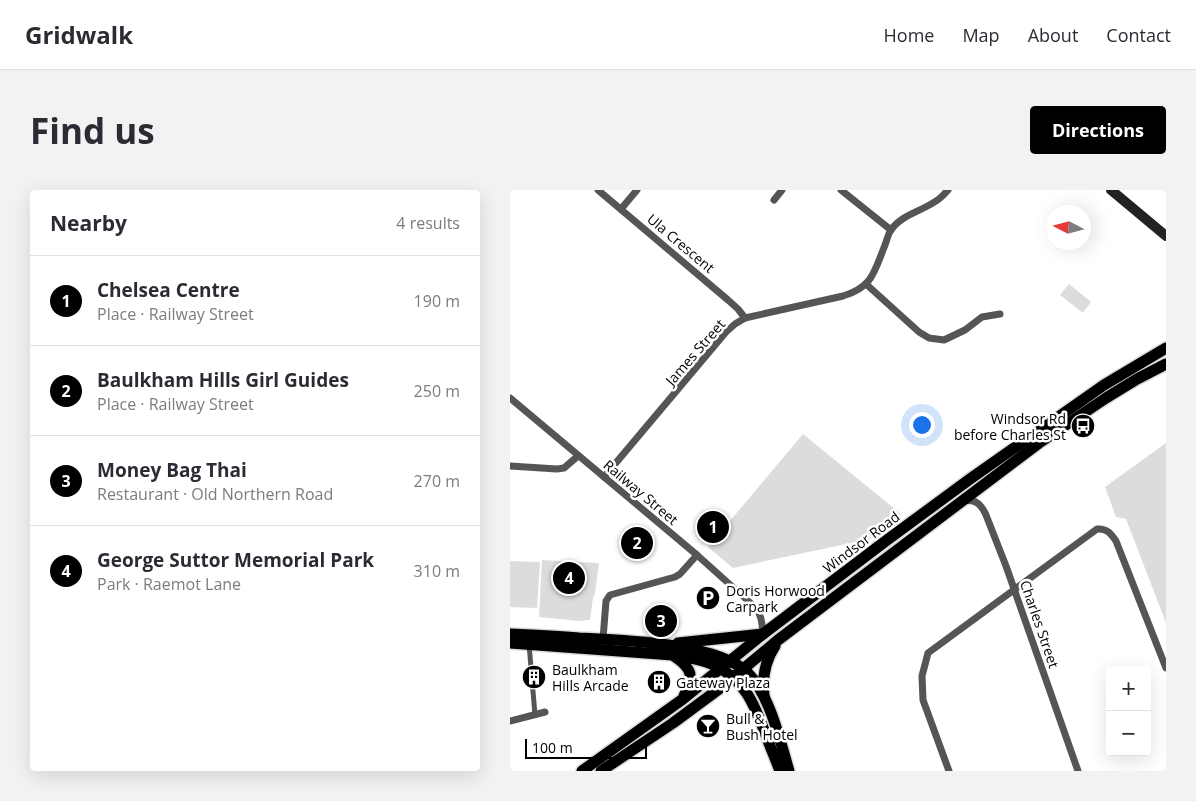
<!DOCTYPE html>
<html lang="en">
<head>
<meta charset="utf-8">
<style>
  :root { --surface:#fff; --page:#f2f2f3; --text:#2b2b33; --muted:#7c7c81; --line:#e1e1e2; --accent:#000 }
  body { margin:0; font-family:"Open Sans",sans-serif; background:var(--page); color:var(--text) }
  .controls { position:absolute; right:15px; bottom:15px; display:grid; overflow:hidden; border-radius:5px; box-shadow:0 5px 20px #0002 }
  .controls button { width:45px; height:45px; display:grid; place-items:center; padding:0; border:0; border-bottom:1px solid var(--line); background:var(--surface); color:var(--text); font:25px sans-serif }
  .compass { position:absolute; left:536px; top:15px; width:45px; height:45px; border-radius:50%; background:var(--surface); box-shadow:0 5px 20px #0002; rotate:276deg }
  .scale { position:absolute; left:15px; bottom:12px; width:122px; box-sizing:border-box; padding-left:5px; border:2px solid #000; border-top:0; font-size:14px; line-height:18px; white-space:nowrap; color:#000; -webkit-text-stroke:4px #fff; paint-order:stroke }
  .you { position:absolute; left:411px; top:234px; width:18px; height:18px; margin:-12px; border:4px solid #fff; border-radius:50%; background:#1a73e8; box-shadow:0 0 0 8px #1a73e833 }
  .badge { display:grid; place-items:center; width:32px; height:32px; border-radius:50%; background:var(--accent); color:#fff; font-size:16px; font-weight:700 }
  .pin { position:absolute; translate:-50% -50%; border:2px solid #fff; box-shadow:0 1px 5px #0006 }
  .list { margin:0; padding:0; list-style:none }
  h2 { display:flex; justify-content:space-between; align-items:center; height:65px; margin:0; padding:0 20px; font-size:21px }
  h2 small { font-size:16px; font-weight:400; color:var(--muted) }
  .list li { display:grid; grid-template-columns:32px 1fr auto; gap:15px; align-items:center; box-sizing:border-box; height:90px; padding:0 20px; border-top:1px solid var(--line) }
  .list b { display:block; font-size:19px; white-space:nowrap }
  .list p { margin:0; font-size:16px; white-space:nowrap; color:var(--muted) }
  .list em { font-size:16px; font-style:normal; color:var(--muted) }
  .map { position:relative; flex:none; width:656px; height:581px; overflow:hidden; border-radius:5px }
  header { display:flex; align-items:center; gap:30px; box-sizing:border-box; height:70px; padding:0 25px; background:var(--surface); border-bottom:1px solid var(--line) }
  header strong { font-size:24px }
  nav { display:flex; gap:28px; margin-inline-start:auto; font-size:18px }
  .intro { display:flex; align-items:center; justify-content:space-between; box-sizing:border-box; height:120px; padding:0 30px }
  h1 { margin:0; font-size:35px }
  .button { padding:12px 22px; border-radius:5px; background:var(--accent); color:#fff; font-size:18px; font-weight:700 }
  main { display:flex; gap:30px; padding:0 30px }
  aside { flex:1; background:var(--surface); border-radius:5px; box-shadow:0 5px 20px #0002 }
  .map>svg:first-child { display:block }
</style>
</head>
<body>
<header>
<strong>Gridwalk</strong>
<nav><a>Home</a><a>Map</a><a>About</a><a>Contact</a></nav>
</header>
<div class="intro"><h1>Find us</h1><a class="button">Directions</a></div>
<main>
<aside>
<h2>Nearby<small>4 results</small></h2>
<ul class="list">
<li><span class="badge">1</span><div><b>Chelsea Centre</b><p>Place · Railway Street</p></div><em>190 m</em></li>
<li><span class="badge">2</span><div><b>Baulkham Hills Girl Guides</b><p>Place · Railway Street</p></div><em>250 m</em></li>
<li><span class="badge">3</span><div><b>Money Bag Thai</b><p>Restaurant · Old Northern Road</p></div><em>270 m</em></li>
<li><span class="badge">4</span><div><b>George Suttor Memorial Park</b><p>Park · Raemot Lane</p></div><em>310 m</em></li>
</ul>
</aside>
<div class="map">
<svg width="656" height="581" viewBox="0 0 656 581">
  <rect width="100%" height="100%" fill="#fff"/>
  <g fill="#dcdcdc">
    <polygon points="559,94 581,112 573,123 550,105"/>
    <polygon points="293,244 391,324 360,349 223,378 198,357"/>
    <polygon points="656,253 656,433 616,329 606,327 595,297"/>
    <polygon points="32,370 89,373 85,403 83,407 80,430 69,431 29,427"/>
    <polygon points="0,371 30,372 27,418 0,417"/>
  </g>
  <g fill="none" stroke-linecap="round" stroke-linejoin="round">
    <g stroke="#dbdbdb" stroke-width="14">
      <g id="primary">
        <path d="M0 444C23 445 46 446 69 448 111 450 208 453 238 483 260 506 270 550 279 581"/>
        <path d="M0 453 163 465C177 467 191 469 204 475 237 491 245 517 257 548 261 559 266 570 270 581"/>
        <polyline points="168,453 253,444"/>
        <path d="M164 466C183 479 184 486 174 506"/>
        <path d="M254 505C252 487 255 471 265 456"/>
        <polyline points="72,581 173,509 253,444 377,350 460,289 594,195 656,158"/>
        <polyline points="91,581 163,533 209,499 268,450 529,253 596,208 627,189 656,174"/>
      </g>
    </g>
    <polyline stroke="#555" stroke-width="5" points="19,454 25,525"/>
    <g stroke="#555" stroke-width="7">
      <polyline points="88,0 218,110 228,119 235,128"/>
      <polyline points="331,0 381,40"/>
      <polyline points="264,10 272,0"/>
      <polyline points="111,19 127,0"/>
      <polyline points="356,94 409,142 419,148 434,150 455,140 472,127 490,124"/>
      <path d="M0 208 187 365 246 418C252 426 252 435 253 444"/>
      <polyline points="0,276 47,279 54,278 68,266"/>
      <path d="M94 287 216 142 225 134 235 128 333 106C363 97 364 82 375 55 377 50 378 44 381 40 391 25 412 21 426 11 431 8 434 4 438 0"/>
      <path d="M453 311C466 309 471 314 476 325L496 376 568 581"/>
      <polyline points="93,449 96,411 100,405 165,387 170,384 187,365"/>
      <polyline points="0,531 35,522"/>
      <path d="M439 581 413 510 412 486 418 463 587 339C597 338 601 344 606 351L656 478"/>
    </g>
    <polyline stroke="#222" stroke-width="10" points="601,0 656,46"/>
    <use href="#primary" stroke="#000" stroke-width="11"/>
  </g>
  <defs>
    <g id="bus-disc" transform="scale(1.25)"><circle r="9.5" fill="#000" stroke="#fff"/><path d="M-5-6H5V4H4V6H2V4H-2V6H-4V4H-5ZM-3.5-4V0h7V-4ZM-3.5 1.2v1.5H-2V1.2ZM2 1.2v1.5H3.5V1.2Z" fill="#fff"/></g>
    <g id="parking-disc" transform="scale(1.25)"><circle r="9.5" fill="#000" stroke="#fff"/><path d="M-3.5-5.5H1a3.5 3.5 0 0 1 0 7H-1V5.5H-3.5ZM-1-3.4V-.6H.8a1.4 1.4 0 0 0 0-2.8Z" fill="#fff"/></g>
    <g id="building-disc" transform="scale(1.25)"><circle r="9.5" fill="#000" stroke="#fff"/><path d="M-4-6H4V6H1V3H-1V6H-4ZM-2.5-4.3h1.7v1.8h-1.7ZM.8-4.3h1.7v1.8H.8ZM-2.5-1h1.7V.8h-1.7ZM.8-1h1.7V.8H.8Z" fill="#fff"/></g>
    <g id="bar-disc" transform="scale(1.25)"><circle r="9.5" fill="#000" stroke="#fff"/><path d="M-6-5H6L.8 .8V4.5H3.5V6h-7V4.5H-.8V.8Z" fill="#fff"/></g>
  </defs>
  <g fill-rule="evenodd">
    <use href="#bus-disc" x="573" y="236"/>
    <use href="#parking-disc" x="198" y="408"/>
    <use href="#building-disc" x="24" y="487"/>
    <use href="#building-disc" x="149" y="492"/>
    <use href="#bar-disc" x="198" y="536"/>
  </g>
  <g text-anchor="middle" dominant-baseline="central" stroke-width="5" stroke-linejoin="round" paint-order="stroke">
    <g font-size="14" fill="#000" stroke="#fff">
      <text transform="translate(171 53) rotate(40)">Ula Crescent</text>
      <text transform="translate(185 162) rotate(-49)">James Street</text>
      <text transform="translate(131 302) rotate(40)">Railway Street</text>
      <text transform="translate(351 352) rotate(-37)">Windsor Road</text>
      <text transform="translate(530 434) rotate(71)">Charles Street</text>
    </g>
    <g font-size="14" fill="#000" stroke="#fff" text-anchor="start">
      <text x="556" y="228" text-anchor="end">Windsor Rd<tspan x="556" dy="16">before Charles St</tspan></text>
      <text x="216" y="400">Doris Horwood<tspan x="216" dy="16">Carpark</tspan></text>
      <text x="42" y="479">Baulkham<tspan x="42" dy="16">Hills Arcade</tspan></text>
      <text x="166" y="492">Gateway Plaza</text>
      <text x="216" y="528">Bull &amp;<tspan x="216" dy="16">Bush Hotel</tspan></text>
    </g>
  </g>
</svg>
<div class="controls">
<button>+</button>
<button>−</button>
</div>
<svg class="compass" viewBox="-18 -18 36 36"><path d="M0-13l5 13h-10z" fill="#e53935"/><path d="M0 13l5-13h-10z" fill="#7c7c81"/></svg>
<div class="scale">100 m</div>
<div class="you"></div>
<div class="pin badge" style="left:203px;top:337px">1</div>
<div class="pin badge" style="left:127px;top:353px">2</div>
<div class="pin badge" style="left:151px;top:431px">3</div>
<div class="pin badge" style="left:59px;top:388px">4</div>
</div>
</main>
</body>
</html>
